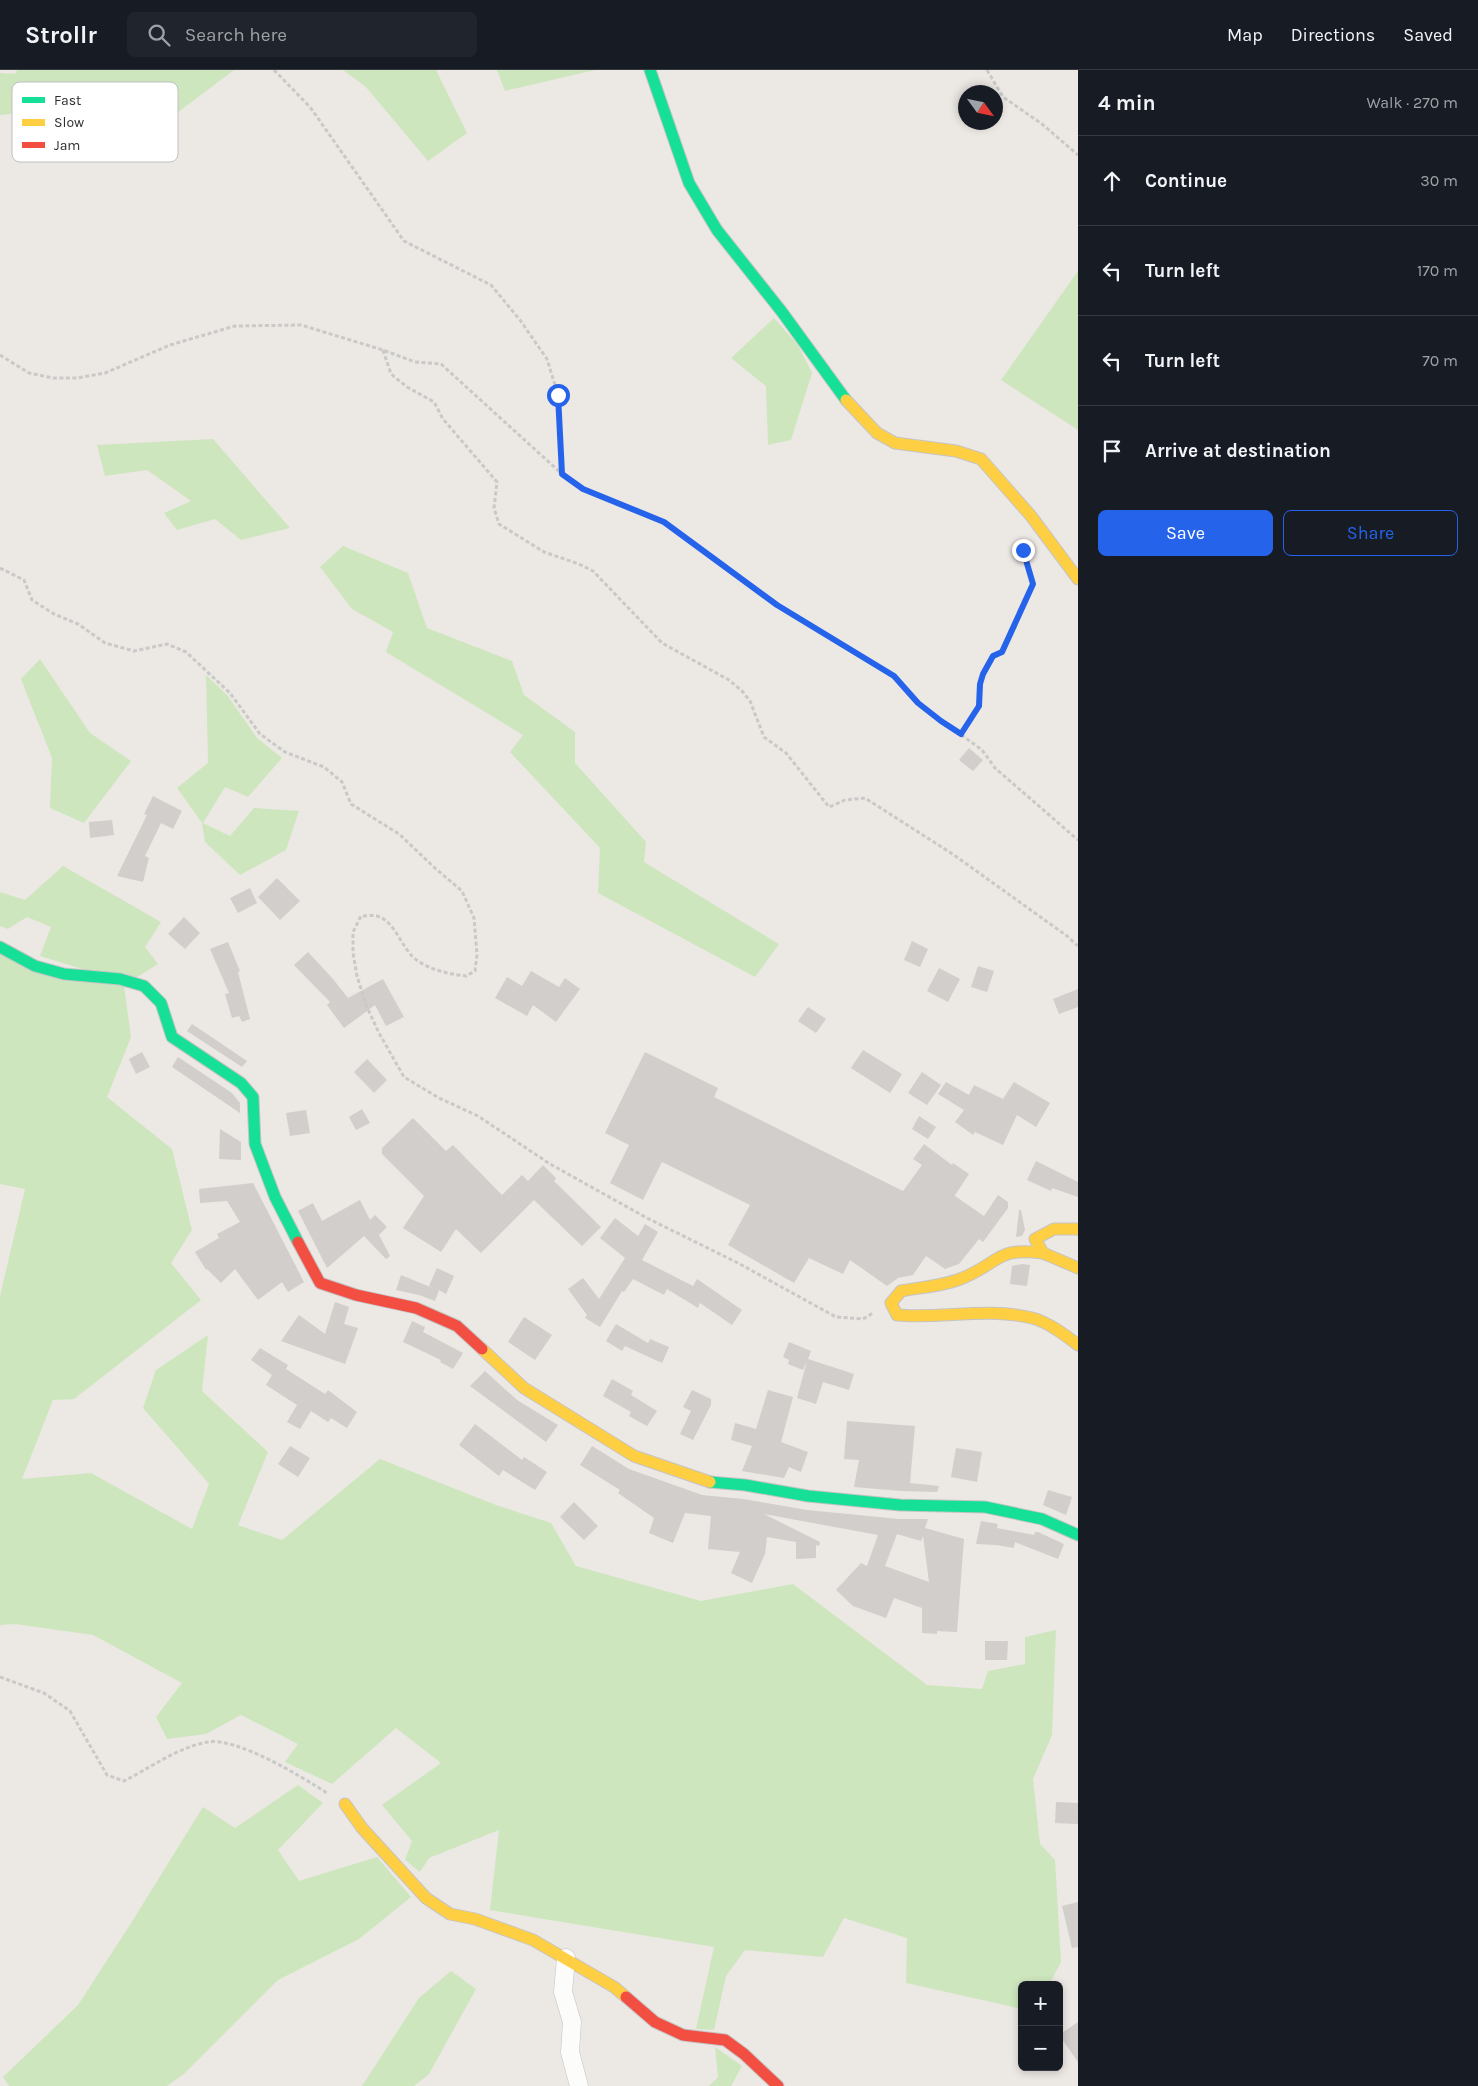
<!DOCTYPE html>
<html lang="en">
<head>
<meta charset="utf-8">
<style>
  :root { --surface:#171b24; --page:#20242c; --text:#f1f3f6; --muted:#9ea1a6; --line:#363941; --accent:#2563eb }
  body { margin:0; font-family:Karla,sans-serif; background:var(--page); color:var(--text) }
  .controls { position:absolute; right:15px; bottom:15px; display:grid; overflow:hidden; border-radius:8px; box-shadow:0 2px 8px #0003 }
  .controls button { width:45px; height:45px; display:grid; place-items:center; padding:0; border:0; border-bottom:1px solid var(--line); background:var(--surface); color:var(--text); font:25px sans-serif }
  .compass { position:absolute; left:958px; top:15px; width:45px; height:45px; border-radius:50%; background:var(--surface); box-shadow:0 2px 8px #0003; rotate:123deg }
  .stop { position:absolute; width:15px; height:15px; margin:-11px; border:4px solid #2563eb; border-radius:50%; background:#fff }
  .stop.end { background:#2563eb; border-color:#fff; box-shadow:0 1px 5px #0008 }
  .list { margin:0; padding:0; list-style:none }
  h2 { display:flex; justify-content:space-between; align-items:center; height:65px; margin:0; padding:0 20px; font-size:21px }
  h2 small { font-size:16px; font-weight:400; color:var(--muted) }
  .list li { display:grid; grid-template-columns:32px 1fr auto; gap:15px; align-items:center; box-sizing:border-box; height:90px; padding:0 20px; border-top:1px solid var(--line) }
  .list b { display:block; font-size:19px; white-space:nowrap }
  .list em { font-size:16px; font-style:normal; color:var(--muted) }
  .actions { display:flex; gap:10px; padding:15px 20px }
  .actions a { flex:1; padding:11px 0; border:1px solid var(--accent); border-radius:8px; text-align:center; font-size:18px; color:var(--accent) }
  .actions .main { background:var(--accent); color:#fff }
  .icon { flex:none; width:28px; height:28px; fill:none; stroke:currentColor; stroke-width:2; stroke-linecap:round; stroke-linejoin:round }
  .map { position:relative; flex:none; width:1078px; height:2016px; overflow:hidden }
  header { display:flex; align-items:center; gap:30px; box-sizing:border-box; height:70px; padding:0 25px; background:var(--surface); border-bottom:1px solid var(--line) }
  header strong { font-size:24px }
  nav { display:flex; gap:28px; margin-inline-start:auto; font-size:18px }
  .search { width:350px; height:45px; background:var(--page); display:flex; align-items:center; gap:12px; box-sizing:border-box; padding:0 18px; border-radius:8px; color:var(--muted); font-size:19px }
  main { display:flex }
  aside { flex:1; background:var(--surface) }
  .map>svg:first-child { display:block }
</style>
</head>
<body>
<header>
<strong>Strollr</strong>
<div class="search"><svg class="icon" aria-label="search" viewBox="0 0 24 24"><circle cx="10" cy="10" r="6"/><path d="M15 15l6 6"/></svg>Search here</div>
<nav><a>Map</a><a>Directions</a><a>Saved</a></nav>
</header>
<main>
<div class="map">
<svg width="1078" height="2016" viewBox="0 0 1078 2016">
  <rect width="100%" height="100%" fill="#ece8e4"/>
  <g fill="#cee6be">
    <polygon points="17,0 234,0 169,49 116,35 0,45 0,3 15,4"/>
    <polygon points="343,0 436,0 467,63 428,91 366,17"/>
    <polygon points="497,0 595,0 505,21"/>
    <polygon points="1078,201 1078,360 1001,310"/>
    <polygon points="774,248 798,275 812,303 791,370 768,375 766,316 731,288"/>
    <polygon points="213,369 290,458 241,470 215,449 177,460 164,443 191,431 147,400 105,406 97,375"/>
    <polygon points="343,476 408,503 427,558 512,591 524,625 575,662 575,693 646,772 644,792 779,874 755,907 598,823 600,778 510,682 523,665 386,582 393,562 352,539 320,497"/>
    <polygon points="40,589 90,663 131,691 84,753 50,738 52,688 21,609"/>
    <polygon points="206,605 227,625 257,668 282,688 248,727 225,717 203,753 230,766 254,738 299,741 286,780 240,805 205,772 202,753 177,718 208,693"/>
    <polygon points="63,796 161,852 145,877 158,894 137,907 92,902 40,886 51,857 27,847 8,859 0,856 0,822 25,830"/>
    <polygon points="0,883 124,916 131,967 107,1027 172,1079 192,1160 171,1193 201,1230 74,1329 53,1330 22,1409 91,1403 192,1459 209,1414 143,1338 156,1300 208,1265 202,1321 268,1382 238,1455 282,1470 380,1389 496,1435 551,1453 576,1496 701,1531 793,1514 927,1615 982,1619 988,1601 1025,1594 1025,1567 1056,1560 1052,1665 1033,1709 1040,1774 1055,1790 1061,1892 1049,1915 1022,1915 1022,1939 906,1913 907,1868 844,1848 823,1887 745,1880 726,1906 714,1960 696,1959 714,1877 490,1840 499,1760 429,1788 420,1802 405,1790 412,1771 382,1735 441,1693 396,1658 332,1714 285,1692 298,1674 241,1645 206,1664 167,1669 156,1647 182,1613 93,1565 15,1554 0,1555 0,1226 25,1119 0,1114"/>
    <polygon points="298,1715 323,1733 278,1780 299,1811 377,1787 411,1827 359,1869 278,1910 184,2004 167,2016 9,2016 3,2007 78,1935 128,1858 203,1737 235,1758"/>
    <polygon points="451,1901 476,1919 429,2004 414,2016 362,2016 419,1928"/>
    <polygon points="715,1977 742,1996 731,2016 709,2016 718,2007"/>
  </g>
  <g fill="#d1cecb" fill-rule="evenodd">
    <polygon points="969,678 983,690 973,701 959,690"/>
    <polygon points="153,726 182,741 173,759 161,753 145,786 149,788 143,812 117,806 147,745 144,744"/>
    <polygon points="112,750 114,765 90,768 89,752"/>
    <polygon points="277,808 300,831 280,850 258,827"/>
    <polygon points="250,818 257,833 238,843 230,828"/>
    <polygon points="184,847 200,863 185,879 168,864"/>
    <polygon points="912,871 928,879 920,897 904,890"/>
    <polygon points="228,872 240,901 238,902 250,949 242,952 239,946 232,948 225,924 229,923 210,879"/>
    <polygon points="308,882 333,909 348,928 383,909 404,947 386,956 375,935 344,958 327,935 330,932 294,895"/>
    <polygon points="978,896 994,901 987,922 971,917"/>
    <polygon points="939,898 960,909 948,932 927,921"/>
    <polygon points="531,901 559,917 565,908 580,919 556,952 533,935 527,946 495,928 507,907 522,916"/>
    <polygon points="1078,919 1078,937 1059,944 1053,929"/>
    <polygon points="808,937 826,949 816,963 798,951"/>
    <polygon points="192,954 247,991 242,997 187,961"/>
    <polygon points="863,980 902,1004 890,1023 851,998"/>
    <polygon points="142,982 150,997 136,1004 129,989"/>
    <polygon points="645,982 718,1018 714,1027 903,1121 922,1095 913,1089 924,1074 952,1095 953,1093 969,1104 955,1125 955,1126 984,1146 998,1125 1008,1132 1008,1138 983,1172 979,1169 959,1194 945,1199 926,1186 913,1205 898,1208 887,1216 850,1190 843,1204 809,1188 794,1213 728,1175 750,1135 662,1092 643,1130 610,1113 629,1075 605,1063"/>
    <polygon points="178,987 232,1023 240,1033 240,1043 172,997"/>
    <polygon points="367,989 387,1010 374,1023 354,1002"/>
    <polygon points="922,1002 941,1015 927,1035 908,1023"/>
    <polygon points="946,1012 969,1025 974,1015 1003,1029 1014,1012 1050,1033 1036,1057 1017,1045 1003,1075 975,1062 973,1065 955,1052 964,1040 938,1024"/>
    <polygon points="362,1039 370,1053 356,1060 349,1047"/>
    <polygon points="306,1040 310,1063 290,1066 286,1043"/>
    <polygon points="919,1046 936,1057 928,1069 912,1059"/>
    <polygon points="413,1048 446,1081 453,1075 502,1125 522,1105 528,1111 543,1095 556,1108 554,1111 601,1157 582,1176 534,1130 481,1183 456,1159 441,1182 403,1158 424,1126 382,1084 382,1078"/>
    <polygon points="220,1059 241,1072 241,1090 219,1089"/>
    <polygon points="1036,1091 1078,1112 1078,1127 1052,1118 1051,1121 1027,1110"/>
    <polygon points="253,1113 304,1212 288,1222 282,1212 258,1230 235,1199 221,1213 207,1199 206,1200 195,1182 219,1168 217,1164 240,1152 227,1131 200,1133 199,1119"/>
    <polygon points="360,1130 370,1150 375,1145 387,1157 379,1165 390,1186 386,1189 364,1166 327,1198 298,1141 313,1133 322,1151"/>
    <polygon points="1019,1140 1021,1140 1025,1160 1022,1166 1016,1167"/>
    <polygon points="615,1148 638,1166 645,1154 658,1162 642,1190 693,1216 697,1209 742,1240 732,1255 700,1233 698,1238 667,1219 664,1225 633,1209 624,1222 622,1221 600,1257 585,1248 587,1245 568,1219 583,1208 599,1229 625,1188 600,1168"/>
    <polygon points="1022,1194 1030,1195 1027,1216 1010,1214 1012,1196"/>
    <polygon points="437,1198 454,1206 446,1224 439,1220 435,1231 419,1225 396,1220 401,1205 435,1219 429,1216"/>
    <polygon points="335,1232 349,1237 344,1254 358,1258 345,1294 281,1271 299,1245 325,1264"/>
    <polygon points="524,1247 552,1265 535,1290 508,1272"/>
    <polygon points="412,1251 425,1257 423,1262 463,1283 453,1299 440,1292 441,1290 403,1272"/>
    <polygon points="616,1254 648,1273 650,1269 669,1277 662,1293 625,1276 622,1281 606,1271"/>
    <polygon points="789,1272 811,1281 808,1289 854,1304 849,1320 823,1312 816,1334 797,1328 807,1291 803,1300 788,1294 789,1290 783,1287"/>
    <polygon points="260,1278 288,1295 286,1299 325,1324 328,1320 357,1342 347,1358 331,1348 328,1352 311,1341 300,1359 287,1352 297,1335 266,1315 272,1305 251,1290"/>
    <polygon points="485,1301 517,1330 558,1355 546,1372 470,1316"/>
    <polygon points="612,1309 633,1321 631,1325 657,1341 647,1356 629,1346 631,1342 603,1326"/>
    <polygon points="692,1320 711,1329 711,1335 693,1370 680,1364 691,1341 683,1337"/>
    <polygon points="768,1320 793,1327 781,1372 808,1382 801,1402 789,1397 784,1408 742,1401 752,1376 731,1370 735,1353 756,1359"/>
    <polygon points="847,1351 915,1356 910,1413 939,1416 937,1422 901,1421 854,1417 859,1390 844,1389"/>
    <polygon points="475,1354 522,1390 524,1387 547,1402 535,1420 503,1400 499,1406 459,1375"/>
    <polygon points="290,1376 310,1388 298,1407 278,1394"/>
    <path d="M592 1376 629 1399 702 1425 743 1429 807 1440 899 1449H928L925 1458 964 1469 957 1562 937 1561V1564L922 1563V1538L894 1528 886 1548 853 1536 836 1520 861 1493 867 1496 878 1465 764 1444 820 1472 819 1476 816 1475V1488L796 1489V1472L767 1467 765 1484 752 1513 731 1503 740 1482 708 1479 711 1446 685 1443 673 1473 649 1463 654 1448 618 1423 620 1420 580 1395ZM897 1464 921 1471 923 1466 929 1512 885 1496Z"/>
    <polygon points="956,1378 982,1382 977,1412 951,1407"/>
    <polygon points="1048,1420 1072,1427 1066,1445 1043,1435"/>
    <polygon points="574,1432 598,1456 584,1470 560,1447"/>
    <polygon points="981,1451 998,1454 997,1458 1034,1465 1035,1462 1038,1462 1064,1474 1058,1489 1015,1472 1014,1478 996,1475 976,1474"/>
    <polygon points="985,1571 1008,1571 1007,1590 985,1590"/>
    <polygon points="1056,1732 1078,1733 1078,1754 1055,1753"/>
    <polygon points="1078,1832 1078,1877 1072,1878 1062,1836"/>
    <polygon points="1078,1952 1078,1992 1059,1965"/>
  </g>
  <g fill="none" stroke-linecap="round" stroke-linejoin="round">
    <g stroke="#c5c4c5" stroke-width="19">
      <polyline id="street" points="566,1888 563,1922 572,1952 570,1982 579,2016"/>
    </g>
    <g stroke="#c5c4c5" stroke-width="13">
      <g id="fast">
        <polyline points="650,0 689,113 717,160 782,242 846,330"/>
        <polyline points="0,877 35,896 64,904 120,909 144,916 161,933 172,967 241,1013 253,1027 255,1074 275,1127 298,1172"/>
        <polyline points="710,1412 745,1415 808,1426 900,1435 985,1437 1042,1449 1078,1465"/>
      </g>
    </g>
    <g stroke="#c5c4c5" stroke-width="13">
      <g id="slow">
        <polyline points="846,330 877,363 895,373 956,381 981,389 1031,446 1078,509"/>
        <polyline points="1078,1159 1054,1159 1035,1169 1043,1183 1078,1198"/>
        <path d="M1043 1183C998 1177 1001 1191 965 1207 945 1216 922 1217 901 1221L891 1233 897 1245C942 1249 987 1237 1032 1248 1048 1252 1065 1265 1078 1275"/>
        <polyline points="482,1279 524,1318 634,1386 710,1412"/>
        <polyline points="345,1734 362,1758 426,1828 450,1844 475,1849 533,1870 614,1917 626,1927"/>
      </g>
    </g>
    <g stroke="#c5c4c5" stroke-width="13">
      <g id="jam">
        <polyline points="298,1172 320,1213 356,1225 416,1238 457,1256 482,1279"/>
        <polyline points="626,1927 655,1952 683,1965 725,1970 744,1984 778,2016"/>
      </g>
    </g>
    <g stroke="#c9c9c8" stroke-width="3" stroke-dasharray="4 2.5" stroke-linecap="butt">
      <polyline points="274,0 310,37 404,171 491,215 520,250 547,289 558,325 562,403"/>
      <polyline points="987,0 1003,27 1042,54 1078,85"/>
      <polyline points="383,280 391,304 407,317 434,332 443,349 497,412 494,438 499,454 544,482 579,494 593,501 662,573 729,610 742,621 750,631 764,667 786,683 829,737 845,730 865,728 954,785 1067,866 1078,876"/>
      <polyline points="0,285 29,303 53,308 77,308 105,303 170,275 235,256 301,255 383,280 415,292 441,294 562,404 583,419 664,452 777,535 894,607 918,633 982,680 995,698 1078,770"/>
      <path d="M0 498 24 510 32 530 54 544 78 554 105 573 134 581 167 574 186 582 230 623 260 664 285 682 324 697 342 712 351 734 399 764 436 799 462 821 474 848 477 885 475 901 466 906C450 904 433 901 418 891 401 880 397 852 377 846 373 845 366 846 361 846L353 862V883L357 906 366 935 379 963 404 1007 439 1028 478 1046 550 1094 647 1148 738 1193 836 1247 863 1249 873 1243"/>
      <polyline points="961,664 979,636 980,614 983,604 993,586 1002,582 1033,514 1022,471"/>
      <path d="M0 1607 44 1623 70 1641 107 1705 124 1711C150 1698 178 1677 208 1672 237 1667 302 1707 327 1723"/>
    </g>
    <use href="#street" stroke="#fcfcfb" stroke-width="18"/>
    <use href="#fast" stroke="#16e098" stroke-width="11"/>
    <use href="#slow" stroke="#ffcf43" stroke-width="11"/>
    <use href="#jam" stroke="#f24e42" stroke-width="11"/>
  </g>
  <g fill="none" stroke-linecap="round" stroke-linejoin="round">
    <polyline stroke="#2563eb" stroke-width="6" points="558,325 562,404 583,419 664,452 777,535 894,606 918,633 941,651 961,664 979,636 980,614 983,604 993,586 1002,582 1033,514 1023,480"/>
  </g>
  <rect x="12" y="12" width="166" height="80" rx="8" fill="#fff" stroke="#c0c0c0" stroke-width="1"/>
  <rect x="22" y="27" width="23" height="6" fill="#16e098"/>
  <rect x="22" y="49" width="23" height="7" fill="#ffcf43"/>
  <rect x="22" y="72" width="23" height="6" fill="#f24e42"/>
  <g font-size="14" fill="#2e2e2e">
    <text x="54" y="35">Fast</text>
    <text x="54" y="57">Slow</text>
    <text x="54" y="80">Jam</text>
  </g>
</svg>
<div class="controls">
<button>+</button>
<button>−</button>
</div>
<svg class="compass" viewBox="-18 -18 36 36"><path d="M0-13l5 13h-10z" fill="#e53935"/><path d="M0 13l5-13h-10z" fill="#9ea1a6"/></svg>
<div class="stop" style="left:558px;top:325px"></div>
<div class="stop end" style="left:1023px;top:480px"></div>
</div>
<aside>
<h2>4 min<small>Walk · 270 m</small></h2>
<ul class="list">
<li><svg class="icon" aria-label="ahead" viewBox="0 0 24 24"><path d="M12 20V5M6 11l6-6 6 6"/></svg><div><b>Continue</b></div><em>30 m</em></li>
<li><svg class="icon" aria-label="left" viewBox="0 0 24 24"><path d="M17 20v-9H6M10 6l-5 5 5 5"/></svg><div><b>Turn left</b></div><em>170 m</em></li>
<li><svg class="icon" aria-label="left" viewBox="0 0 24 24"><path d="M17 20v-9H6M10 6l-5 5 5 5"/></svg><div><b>Turn left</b></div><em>70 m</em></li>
<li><svg class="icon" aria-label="arrive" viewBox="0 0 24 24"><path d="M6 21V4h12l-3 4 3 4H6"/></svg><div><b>Arrive at destination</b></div></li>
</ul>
<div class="actions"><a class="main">Save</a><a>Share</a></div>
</aside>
</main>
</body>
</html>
